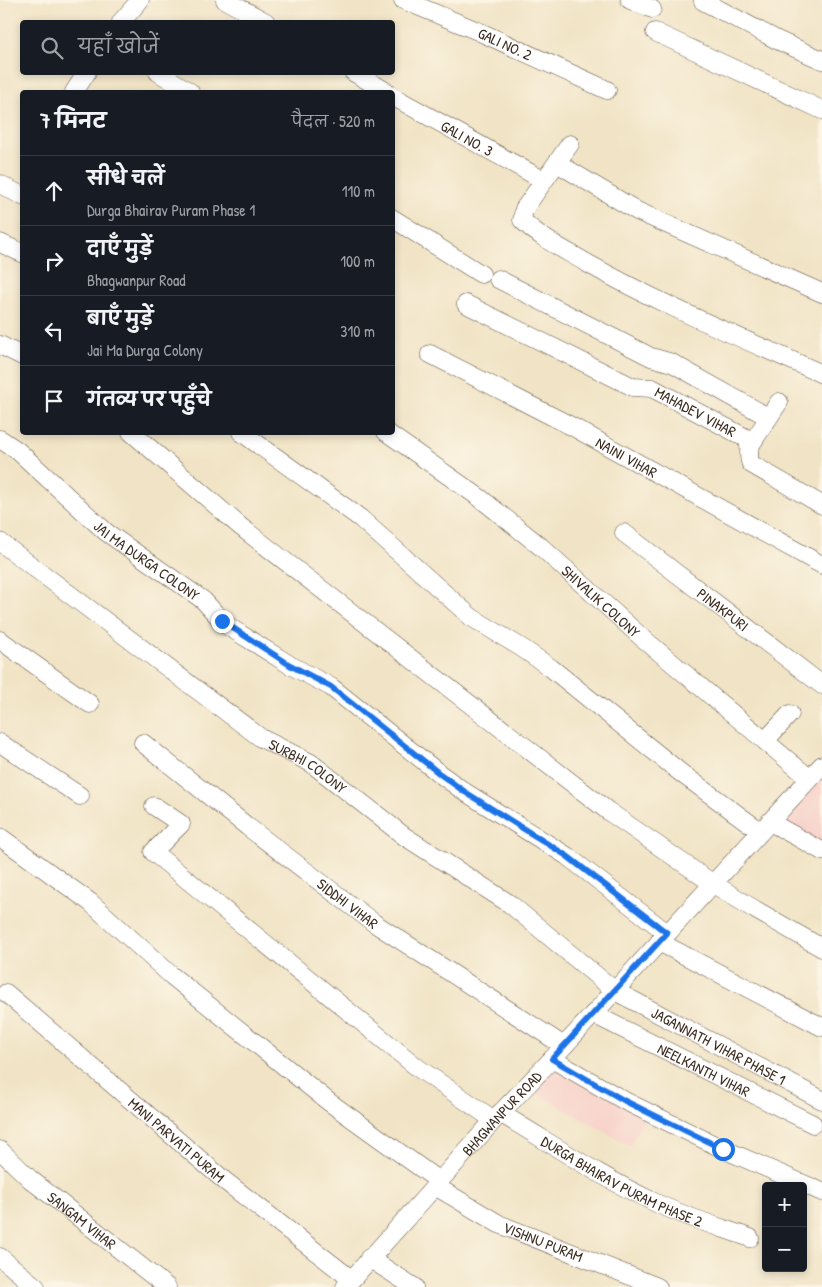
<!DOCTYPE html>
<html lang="hi">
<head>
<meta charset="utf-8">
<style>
  :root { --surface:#171b24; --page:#20242c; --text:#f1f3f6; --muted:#9ea1a6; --line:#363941 }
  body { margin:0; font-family:"Patrick Hand","Playpen Sans Deva",sans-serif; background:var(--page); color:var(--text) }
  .controls { position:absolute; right:15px; bottom:15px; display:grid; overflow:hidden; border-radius:5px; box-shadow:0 2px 8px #0003 }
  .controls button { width:45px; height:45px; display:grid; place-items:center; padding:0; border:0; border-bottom:1px solid var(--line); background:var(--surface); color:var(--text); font:25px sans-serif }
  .stop { position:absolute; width:15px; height:15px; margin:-11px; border:4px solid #1a73e8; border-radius:50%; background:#fff }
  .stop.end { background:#1a73e8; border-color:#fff; box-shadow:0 1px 5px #0008 }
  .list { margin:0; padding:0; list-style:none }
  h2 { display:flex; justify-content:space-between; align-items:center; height:65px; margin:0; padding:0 20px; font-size:21px }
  h2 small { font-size:16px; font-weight:400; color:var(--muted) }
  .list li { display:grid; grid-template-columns:32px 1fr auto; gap:15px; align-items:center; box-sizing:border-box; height:70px; padding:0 20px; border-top:1px solid var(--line) }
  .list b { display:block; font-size:19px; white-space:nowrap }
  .list p { margin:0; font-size:16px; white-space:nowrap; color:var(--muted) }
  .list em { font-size:16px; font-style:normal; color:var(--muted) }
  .icon { flex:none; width:28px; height:28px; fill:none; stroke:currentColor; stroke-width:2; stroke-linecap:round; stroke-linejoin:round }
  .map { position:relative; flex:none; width:822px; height:1287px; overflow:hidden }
  .search { position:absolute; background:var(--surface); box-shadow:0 2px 8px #0003; left:20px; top:20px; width:375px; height:55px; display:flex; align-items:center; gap:12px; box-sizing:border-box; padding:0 18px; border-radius:5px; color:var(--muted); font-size:19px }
  .panel { position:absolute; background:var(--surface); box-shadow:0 2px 8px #0003; left:20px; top:90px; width:375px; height:345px; border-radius:5px }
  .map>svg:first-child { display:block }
</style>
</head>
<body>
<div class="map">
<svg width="822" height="1287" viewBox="0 0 822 1287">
  <rect width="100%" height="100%" fill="#fcf5e5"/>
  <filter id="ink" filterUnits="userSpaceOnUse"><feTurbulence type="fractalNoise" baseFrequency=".02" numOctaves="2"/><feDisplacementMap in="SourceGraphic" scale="10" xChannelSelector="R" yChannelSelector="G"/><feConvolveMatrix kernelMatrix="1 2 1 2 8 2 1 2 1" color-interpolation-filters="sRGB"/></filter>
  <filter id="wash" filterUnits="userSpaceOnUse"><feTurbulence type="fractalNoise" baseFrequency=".0096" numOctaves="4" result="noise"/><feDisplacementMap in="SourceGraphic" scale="20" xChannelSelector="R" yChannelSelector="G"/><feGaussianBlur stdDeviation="1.12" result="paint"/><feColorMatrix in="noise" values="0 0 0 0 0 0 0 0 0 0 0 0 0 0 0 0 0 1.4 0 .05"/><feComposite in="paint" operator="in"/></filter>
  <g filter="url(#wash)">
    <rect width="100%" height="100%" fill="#f1e4c6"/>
    <g fill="#f7d1c9">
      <polygon points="822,774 822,848 778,823"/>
      <polygon points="551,1066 645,1117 630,1146 530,1090"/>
    </g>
  </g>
  <g filter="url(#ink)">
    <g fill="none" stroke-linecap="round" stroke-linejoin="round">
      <g stroke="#564637" stroke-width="19">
        <g id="minor">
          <polyline points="225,0 266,22"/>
          <path id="s1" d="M403 0 480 32 607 90"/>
          <polyline points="630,0 652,9"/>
          <polyline points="703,1 777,40 822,60"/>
          <polyline points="121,22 140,0"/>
          <polyline points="655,32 822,110"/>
          <polyline points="158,72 190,92"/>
          <polyline points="353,72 387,92"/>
          <polyline points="74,92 87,72"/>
          <path id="s2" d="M392 96 543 180"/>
          <path d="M570 144 524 209 522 220C540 238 563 249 585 262 661 305 742 338 822 374"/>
          <polyline points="557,163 637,211 822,293"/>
          <polyline points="0,184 22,196"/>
          <polyline points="392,218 481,274"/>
          <polyline points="0,243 22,253"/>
          <polyline points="498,279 651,357 672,363 768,417"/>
          <path id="s3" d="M466 304 633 387 652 388 746 438C753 446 746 455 751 464L822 505"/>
          <polyline points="0,345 22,356"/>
          <path id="s4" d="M430 354 573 427 822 565"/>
          <polyline points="131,432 241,527 608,811 712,883 754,909 822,948"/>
          <polyline points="241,432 360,518 471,617 522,648 551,668 681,773 760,831"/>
          <path id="s5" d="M386 432 480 498 540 546 639 635 809 778"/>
          <path id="s6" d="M0 439 18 451 106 532 203 600 226 625 290 665 331 687 440 774 465 792 567 856 667 933"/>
          <polyline points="750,446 779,402"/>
          <path id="s7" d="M624 533 822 685"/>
          <path id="s8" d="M0 542 261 738 311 763 404 836 510 904 615 991 822 1100"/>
          <polyline points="0,640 90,704"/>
          <polyline points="765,741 790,714"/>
          <polyline points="0,743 80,796"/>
          <path id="s9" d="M143 743 248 827 374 923 564 1046"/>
          <polyline points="154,806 181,824 153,852 418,1068 494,1120"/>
          <polyline points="770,822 822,851"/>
          <polyline points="0,837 90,902 172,976 329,1102 439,1181"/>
          <polyline points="659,942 822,1027"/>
          <path id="s10" d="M6 993 225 1181 351 1279"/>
          <path id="s11" d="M593 1014 813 1124"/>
          <polyline points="552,1059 625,1101 723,1149 822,1192"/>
          <path id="s12" d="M500 1113C552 1144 602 1178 656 1203 686 1217 719 1227 750 1238"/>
          <path id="s13" d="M0 1150 30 1179 167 1287"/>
          <path id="s14" d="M435 1186 499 1224 658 1287"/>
          <polyline points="0,1257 36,1287"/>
          <polyline points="369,1258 414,1287"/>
          <path id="s15" d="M345 1287 494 1120 552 1059 822 765"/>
        </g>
      </g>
      <use href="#minor" stroke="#fff" stroke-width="18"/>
    </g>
  </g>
  <g fill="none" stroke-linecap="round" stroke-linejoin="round" filter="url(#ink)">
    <polyline stroke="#1a73e8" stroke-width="6" points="222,621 290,665 331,687 440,774 465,792 567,856 667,933 552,1059 625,1101 723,1149"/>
  </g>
  <g text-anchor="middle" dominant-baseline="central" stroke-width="4.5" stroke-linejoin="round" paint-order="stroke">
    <g font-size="15" fill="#3b2a1e" stroke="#fcf5e5">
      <text stroke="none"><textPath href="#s1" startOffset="111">GALI NO. 2</textPath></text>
      <text stroke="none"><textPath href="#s2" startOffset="86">GALI NO. 3</textPath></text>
      <text stroke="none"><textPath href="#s3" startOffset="255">MAHADEV VIHAR</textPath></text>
      <text stroke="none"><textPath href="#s4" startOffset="222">NAINI VIHAR</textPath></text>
      <text stroke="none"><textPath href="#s6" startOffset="191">JAI MA DURGA COLONY</textPath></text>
      <text stroke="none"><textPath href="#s5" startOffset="274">SHIVALIK COLONY</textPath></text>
      <text stroke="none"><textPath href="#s7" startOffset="125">PINAKPURI</textPath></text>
      <text stroke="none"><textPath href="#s8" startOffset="381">SURBHI COLONY</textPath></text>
      <text stroke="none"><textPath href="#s9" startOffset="260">SIDDHI VIHAR</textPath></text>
      <text stroke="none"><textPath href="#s8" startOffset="880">JAGANNATH VIHAR PHASE 1</textPath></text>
      <text stroke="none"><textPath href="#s11" startOffset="124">NEELKANTH VIHAR</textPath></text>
      <text stroke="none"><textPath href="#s15" startOffset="234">BHAGWANPUR ROAD</textPath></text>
      <text stroke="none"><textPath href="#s10" startOffset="225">MANI PARVATI PURAM</textPath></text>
      <text stroke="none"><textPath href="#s12" startOffset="140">DURGA BHAIRAV PURAM PHASE 2</textPath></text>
      <text stroke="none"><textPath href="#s13" startOffset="108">SANGAM VIHAR</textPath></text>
      <text stroke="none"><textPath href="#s14" startOffset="122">VISHNU PURAM</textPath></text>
    </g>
  </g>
</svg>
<div class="controls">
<button>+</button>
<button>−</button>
</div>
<div class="stop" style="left:723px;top:1149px"></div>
<div class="stop end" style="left:222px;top:621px"></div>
<div class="search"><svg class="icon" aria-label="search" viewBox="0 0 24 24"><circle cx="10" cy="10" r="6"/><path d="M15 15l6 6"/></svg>यहाँ खोजें</div>
<section class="panel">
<h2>7 मिनट<small>पैदल · 520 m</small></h2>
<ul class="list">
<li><svg class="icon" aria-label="ahead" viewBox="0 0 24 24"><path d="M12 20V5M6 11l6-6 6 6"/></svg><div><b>सीधे चलें</b><p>Durga Bhairav Puram Phase 1</p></div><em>110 m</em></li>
<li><svg class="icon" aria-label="right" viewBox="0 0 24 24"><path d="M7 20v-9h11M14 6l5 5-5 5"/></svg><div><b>दाएँ मुड़ें</b><p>Bhagwanpur Road</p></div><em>100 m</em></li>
<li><svg class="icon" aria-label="left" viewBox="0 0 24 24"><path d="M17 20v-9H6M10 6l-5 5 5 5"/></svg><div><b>बाएँ मुड़ें</b><p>Jai Ma Durga Colony</p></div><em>310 m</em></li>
<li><svg class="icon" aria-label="arrive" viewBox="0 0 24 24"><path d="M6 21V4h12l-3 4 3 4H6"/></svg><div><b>गंतव्य पर पहुँचे</b></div></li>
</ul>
</section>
</div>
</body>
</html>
